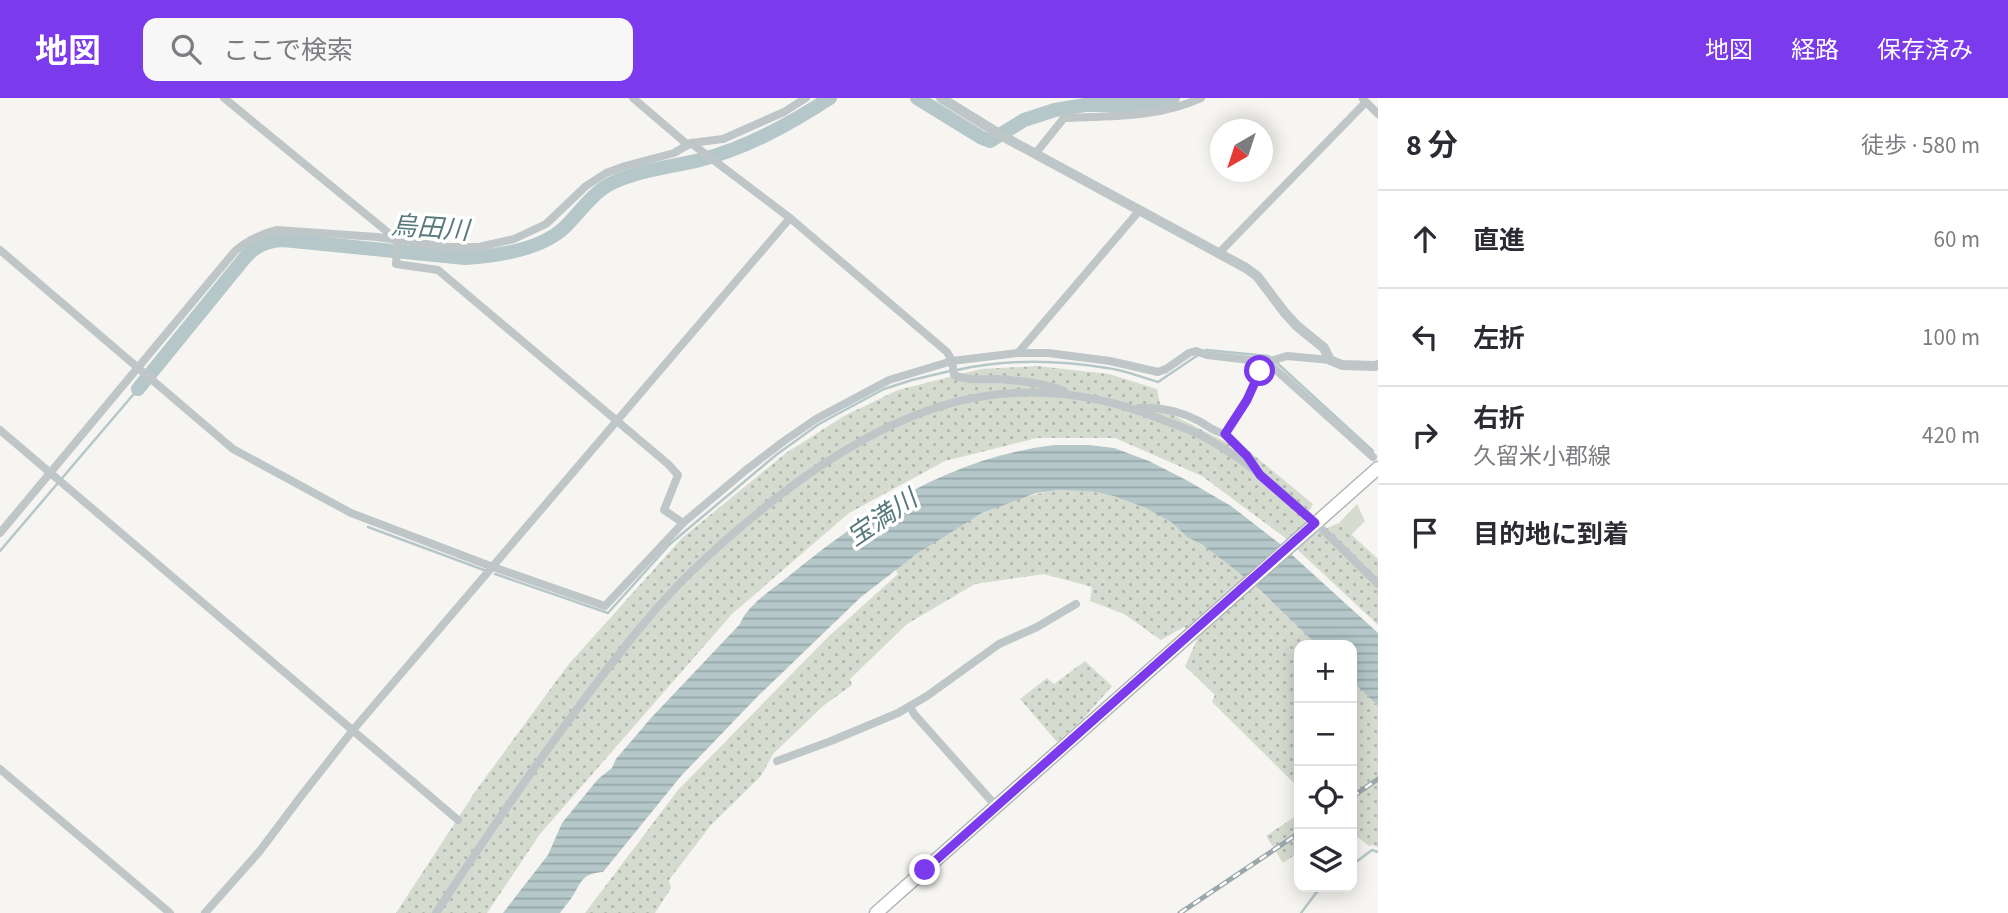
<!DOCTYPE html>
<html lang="ja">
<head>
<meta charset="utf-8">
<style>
  :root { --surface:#fff; --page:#f7f7f7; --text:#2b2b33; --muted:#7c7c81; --line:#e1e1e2; --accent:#7c3aed }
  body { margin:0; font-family:"Source Sans 3","Noto Sans JP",sans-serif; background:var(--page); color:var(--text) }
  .controls { position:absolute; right:21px; bottom:21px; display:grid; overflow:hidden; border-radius:14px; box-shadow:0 4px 18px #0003 }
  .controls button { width:63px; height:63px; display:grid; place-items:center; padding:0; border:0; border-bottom:2px solid var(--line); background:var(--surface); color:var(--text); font:35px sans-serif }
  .compass { position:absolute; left:1210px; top:21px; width:63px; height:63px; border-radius:50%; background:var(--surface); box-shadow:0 4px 18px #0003; rotate:219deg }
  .stop { position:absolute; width:21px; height:21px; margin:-16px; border:5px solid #7c3aed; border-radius:50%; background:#fff }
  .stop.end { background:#7c3aed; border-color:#fff; box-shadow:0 2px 7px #0008 }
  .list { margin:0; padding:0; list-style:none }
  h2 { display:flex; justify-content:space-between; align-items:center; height:91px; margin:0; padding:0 28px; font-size:30px }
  h2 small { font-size:23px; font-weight:400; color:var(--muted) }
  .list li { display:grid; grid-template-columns:46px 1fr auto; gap:21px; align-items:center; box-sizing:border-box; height:98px; padding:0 28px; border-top:2px solid var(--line) }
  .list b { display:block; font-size:26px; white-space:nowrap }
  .list p { margin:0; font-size:23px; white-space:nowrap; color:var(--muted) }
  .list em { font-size:23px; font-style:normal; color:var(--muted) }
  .icon { flex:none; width:38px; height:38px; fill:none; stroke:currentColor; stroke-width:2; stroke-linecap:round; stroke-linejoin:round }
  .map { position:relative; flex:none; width:1378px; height:815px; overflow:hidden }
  header { display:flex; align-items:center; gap:42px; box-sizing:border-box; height:98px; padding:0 35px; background:var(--accent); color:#fff }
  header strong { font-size:33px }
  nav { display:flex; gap:38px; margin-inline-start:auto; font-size:24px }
  .search { width:490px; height:63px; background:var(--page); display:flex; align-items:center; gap:18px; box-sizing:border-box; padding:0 24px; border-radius:14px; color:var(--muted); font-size:26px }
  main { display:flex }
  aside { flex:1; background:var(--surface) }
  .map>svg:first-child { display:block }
</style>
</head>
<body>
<header>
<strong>地図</strong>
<div class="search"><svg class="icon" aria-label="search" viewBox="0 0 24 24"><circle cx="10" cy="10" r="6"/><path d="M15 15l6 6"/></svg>ここで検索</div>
<nav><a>地図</a><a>経路</a><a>保存済み</a></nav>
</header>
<main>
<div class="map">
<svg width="1378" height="815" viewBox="0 0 1378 815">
  <defs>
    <pattern id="grass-dots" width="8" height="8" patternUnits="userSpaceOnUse" patternTransform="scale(1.75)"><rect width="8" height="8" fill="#d6dbd0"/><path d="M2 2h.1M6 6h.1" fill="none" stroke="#b1b6ae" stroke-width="1.8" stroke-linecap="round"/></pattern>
    <pattern id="water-rules" width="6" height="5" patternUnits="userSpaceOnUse" patternTransform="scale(1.75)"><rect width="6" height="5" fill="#b5c7c9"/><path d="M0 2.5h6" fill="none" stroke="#96a6a8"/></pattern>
  </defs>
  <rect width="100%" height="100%" fill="#f6f5f1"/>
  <g fill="url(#grass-dots)">
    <polygon points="1037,268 1109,276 1157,291 1161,311 1228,345 1244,349 1313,406 1304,423 1315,435 1339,425 1378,461 1378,527 1284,439 1202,378 1115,340 1037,340 945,363 849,415 732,516 540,736 487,815 396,815 477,691 568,567 682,440 786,355 844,318 898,292 981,271"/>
    <path d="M1060 392C1077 393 1096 393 1114 397 1133 403 1156 413 1172 425 1178 430 1182 436 1189 439 1237 468 1277 508 1317 547H1299V690L1212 604 1215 597 1185 568 1197 542 1184 529 1161 542 1124 516 1090 503 1092 489 1044 476 975 486 907 526 850 581 852 587 823 608 773 656 761 678 711 727 669 782 671 790 655 815H585L678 692 827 540 898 476 896 472C944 434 998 399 1060 392Z"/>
    <polygon points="1085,563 1112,588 1083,621 1057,644 1020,601 1047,580 1054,586"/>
    <polygon points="1352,583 1378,608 1378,750 1373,747 1369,748 1352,735"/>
    <polygon points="1299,716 1299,754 1283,765 1266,738"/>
  </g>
  <polygon fill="#d6dbd0" points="1357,406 1365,423 1351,437 1339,425"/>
  <path fill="url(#water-rules)" d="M1055 347H1089L1114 350 1149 363 1188 383 1231 408 1280 446 1378 535V608L1352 583V547H1317L1261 493 1233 470 1201 446 1187 439 1171 424 1146 410 1114 398 1096 394 1060 392 1036 395 982 415 918 455 861 499 758 598 681 678 603 774C584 775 582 782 574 796 570 803 564 809 560 815H503L548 757 562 725 598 681 612 670 616 661 651 620 740 526C748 506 773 491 789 478 868 413 952 359 1055 347Z"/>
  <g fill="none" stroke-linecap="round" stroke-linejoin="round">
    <g stroke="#b5c7c9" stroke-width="2.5">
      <polyline points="1203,254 1206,252 1268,258 1272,260"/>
      <polyline points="1277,265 1373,353"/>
      <path d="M957 272C1005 261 1058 262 1107 270 1124 272 1141 279 1158 284L1198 257"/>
      <polyline points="368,429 484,472"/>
      <polyline points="0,453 138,291"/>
      <polyline points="495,476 608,515 670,446 776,357 819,326 884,291 912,282 950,273"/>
      <polyline points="1352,767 1372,752 1378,754"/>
      <polyline points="1301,815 1316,795 1323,789"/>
    </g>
    <g stroke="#b5c7c9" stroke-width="14">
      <polyline points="917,0 982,40 990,43 1024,22 1055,12 1085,7 1132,7 1173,0"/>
      <path d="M138 291 243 162C254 149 264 143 283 142L465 160C497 158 541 152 565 129 580 114 593 94 612 85 640 72 671 69 700 62 747 50 790 26 830 0"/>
    </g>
    <g stroke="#b0b8ba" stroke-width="15">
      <polyline id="primary" points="876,815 1378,370"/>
    </g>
    <g stroke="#bfc6c8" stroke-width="8">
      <polyline points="224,0 396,141"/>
      <polyline points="633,0 688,47"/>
      <polyline points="1363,1 1378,16"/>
      <path d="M691 45 790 120 947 254 952 263 954 277C967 283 984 281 998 281 1019 283 1044 285 1064 293"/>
      <path d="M1035 56 1064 20C1111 18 1157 20 1201 0"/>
      <polyline points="398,143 396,166 438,172 668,366 678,377 664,412 683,425"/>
      <polyline points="0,152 233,351 351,415 493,469 605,508 683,425 746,372 784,343 816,321 889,282 952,263 1018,255 1048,255 1110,263 1158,274 1166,271 1189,255 1196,253 1207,257 1267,264 1373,359"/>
      <polyline points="1218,156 1366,4"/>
      <polyline points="1018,255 1139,113"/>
      <path d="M1139 310C1160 309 1180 313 1199 323 1208 328 1215 334 1225 336"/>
      <polyline points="0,332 458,722"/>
      <polyline points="1254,368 1247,358 1225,336 1247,302 1260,273 1267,264 1287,258 1330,262"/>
      <path d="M0 435 235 153C248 142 260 136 277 132L377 139 448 149H479L514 141 546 126 586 88 606 75 625 68 674 55 691 45 723 41 784 14 806 0"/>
      <polyline points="910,608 914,616 996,708"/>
      <polyline points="777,663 831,643 898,615 927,598 999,546 1037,529 1076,506"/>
      <polyline points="0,671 170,815"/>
      <polyline points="205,815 259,754 302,697 353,632 790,120"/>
      <path d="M436 815C487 737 539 661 595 587 625 548 656 508 691 474 718 448 746 424 775 401 894 308 1011 262 1158 320 1173 326 1190 331 1204 339 1271 375 1324 434 1378 486"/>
    </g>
    <polyline stroke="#bfc6c8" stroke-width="10" points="941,0 1006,40 1246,170 1257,178 1285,215 1297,228 1324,250 1330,262 1342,267 1374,268 1378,267"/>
    <use href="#primary" stroke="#fff" stroke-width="12"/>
    <g stroke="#9ca7ab" stroke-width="5">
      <g id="rail">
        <polyline points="1352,699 1378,681"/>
        <polyline points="1180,815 1299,735"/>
      </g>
    </g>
    <use href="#rail" stroke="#fff" stroke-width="2.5" stroke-dasharray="8" stroke-linecap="butt"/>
  </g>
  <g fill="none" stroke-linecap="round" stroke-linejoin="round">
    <polyline stroke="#7c3aed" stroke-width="9" points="925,772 1315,425 1260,377 1247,358 1225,336 1247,302 1260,273"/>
  </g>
  <g text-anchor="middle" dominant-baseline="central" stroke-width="7" stroke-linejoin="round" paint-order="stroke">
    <g font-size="26" font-style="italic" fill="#587a7c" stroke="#fff">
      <text transform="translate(430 130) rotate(4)">烏田川</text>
      <text transform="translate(882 420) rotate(-34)">宝満川</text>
    </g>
  </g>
</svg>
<div class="controls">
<button>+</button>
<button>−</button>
<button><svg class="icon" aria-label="locate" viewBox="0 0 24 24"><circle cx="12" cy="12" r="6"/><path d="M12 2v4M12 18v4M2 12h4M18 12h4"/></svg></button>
<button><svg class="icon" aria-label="layers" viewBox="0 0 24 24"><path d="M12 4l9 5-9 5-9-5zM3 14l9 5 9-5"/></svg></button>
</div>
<svg class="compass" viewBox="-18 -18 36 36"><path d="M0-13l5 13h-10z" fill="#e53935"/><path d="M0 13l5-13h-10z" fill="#7c7c81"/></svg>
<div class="stop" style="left:1260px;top:273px"></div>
<div class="stop end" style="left:925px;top:772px"></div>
</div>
<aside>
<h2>8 分<small>徒歩 · 580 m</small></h2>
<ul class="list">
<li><svg class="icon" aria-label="ahead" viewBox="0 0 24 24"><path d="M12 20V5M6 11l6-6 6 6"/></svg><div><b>直進</b></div><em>60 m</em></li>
<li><svg class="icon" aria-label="left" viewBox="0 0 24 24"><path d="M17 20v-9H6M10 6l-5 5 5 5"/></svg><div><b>左折</b></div><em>100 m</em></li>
<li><svg class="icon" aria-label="right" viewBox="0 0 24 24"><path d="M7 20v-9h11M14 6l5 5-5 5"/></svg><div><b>右折</b><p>久留米小郡線</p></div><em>420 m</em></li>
<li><svg class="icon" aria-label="arrive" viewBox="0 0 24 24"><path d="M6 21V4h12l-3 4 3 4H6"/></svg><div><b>目的地に到着</b></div></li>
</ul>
</aside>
</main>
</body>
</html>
